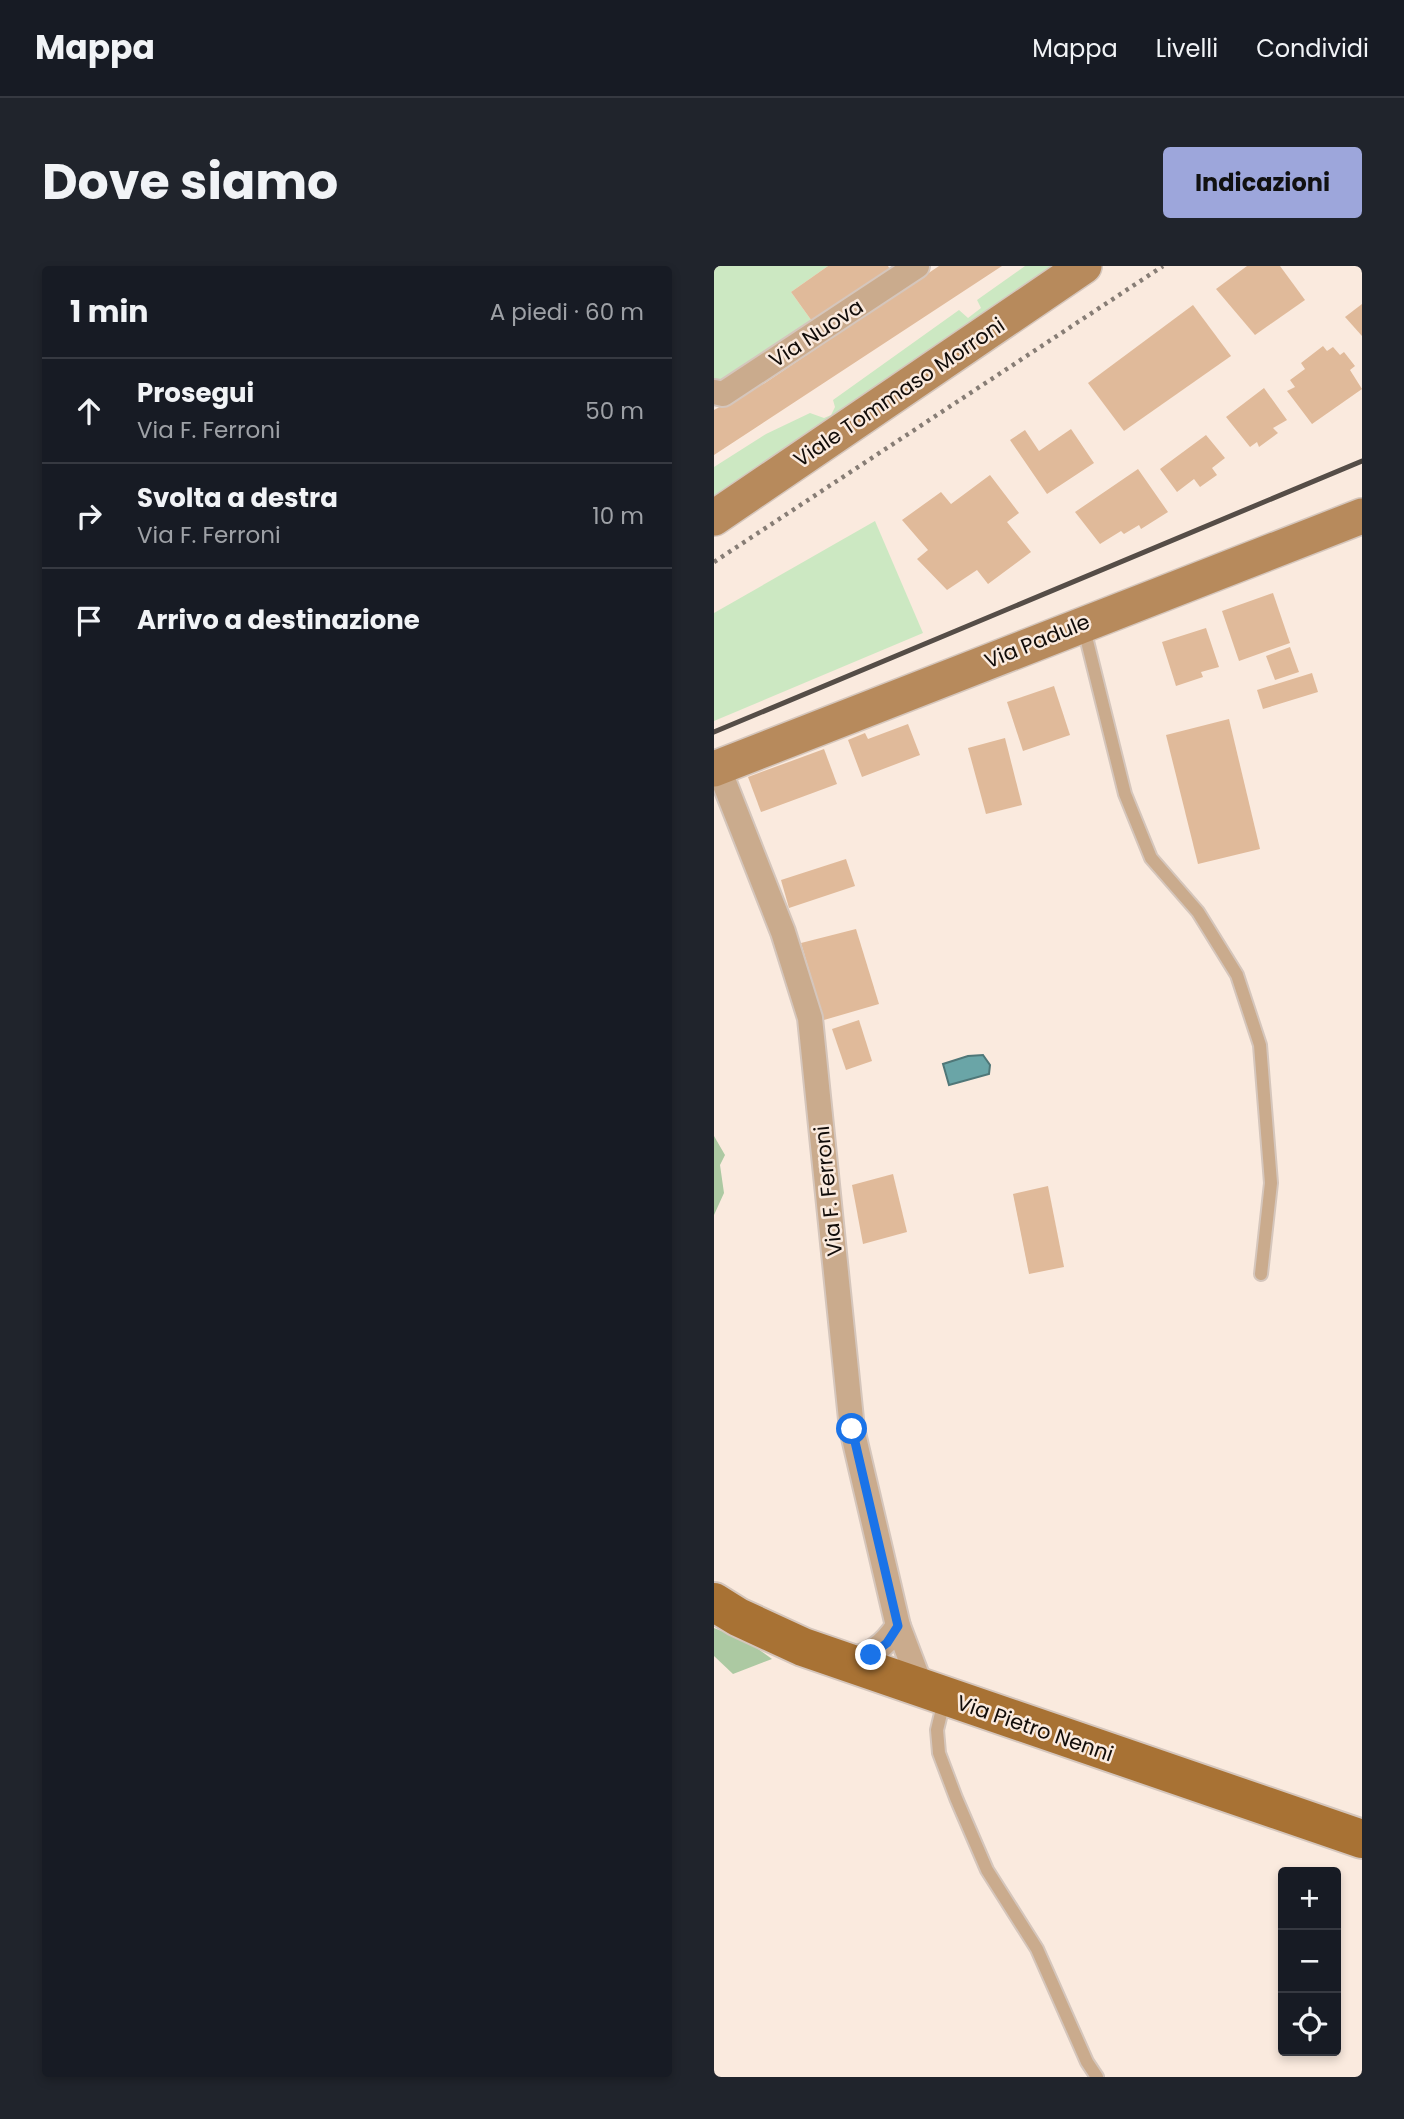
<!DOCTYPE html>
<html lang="it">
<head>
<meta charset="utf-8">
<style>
  :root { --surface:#171b24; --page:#20242c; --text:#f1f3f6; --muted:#9ea1a6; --line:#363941; --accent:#9da6db }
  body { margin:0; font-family:Poppins,sans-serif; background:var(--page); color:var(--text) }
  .controls { position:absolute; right:21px; bottom:21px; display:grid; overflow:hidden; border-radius:7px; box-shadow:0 4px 10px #0003 }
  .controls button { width:63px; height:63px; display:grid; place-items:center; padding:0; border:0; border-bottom:2px solid var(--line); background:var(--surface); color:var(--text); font:35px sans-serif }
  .stop { position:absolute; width:21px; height:21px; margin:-16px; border:5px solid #1a73e8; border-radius:50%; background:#fff }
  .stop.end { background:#1a73e8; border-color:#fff; box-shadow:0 2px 7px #0008 }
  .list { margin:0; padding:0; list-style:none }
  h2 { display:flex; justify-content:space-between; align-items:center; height:91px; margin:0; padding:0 28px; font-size:30px }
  h2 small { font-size:23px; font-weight:400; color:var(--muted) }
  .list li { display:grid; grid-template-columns:46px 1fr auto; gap:21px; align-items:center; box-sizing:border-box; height:105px; padding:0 28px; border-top:2px solid var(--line) }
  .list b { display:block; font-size:26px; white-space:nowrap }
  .list p { margin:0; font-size:23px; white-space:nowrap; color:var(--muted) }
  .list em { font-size:23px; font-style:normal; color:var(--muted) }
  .icon { flex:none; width:38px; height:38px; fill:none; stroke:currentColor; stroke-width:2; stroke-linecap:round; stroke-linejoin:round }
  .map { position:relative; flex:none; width:648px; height:1811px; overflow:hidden; border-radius:7px }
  header { display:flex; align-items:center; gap:42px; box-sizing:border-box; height:98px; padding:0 35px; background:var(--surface); border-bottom:2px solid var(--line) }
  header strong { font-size:33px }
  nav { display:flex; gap:38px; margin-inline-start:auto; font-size:24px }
  .intro { display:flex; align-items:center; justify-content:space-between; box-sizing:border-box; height:168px; padding:0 42px }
  h1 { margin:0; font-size:49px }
  .button { padding:18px 32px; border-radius:7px; background:var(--accent); color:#111; font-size:24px; font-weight:700 }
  main { display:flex; gap:42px; padding:0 42px }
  aside { flex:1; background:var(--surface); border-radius:7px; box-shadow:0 4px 10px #0003 }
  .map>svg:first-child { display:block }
</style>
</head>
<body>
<header>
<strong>Mappa</strong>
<nav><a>Mappa</a><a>Livelli</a><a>Condividi</a></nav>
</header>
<div class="intro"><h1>Dove siamo</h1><a class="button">Indicazioni</a></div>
<main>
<aside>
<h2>1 min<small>A piedi · 60 m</small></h2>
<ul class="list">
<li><svg class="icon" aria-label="ahead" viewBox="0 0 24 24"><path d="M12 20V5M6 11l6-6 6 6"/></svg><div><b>Prosegui</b><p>Via F. Ferroni</p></div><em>50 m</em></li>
<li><svg class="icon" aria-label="right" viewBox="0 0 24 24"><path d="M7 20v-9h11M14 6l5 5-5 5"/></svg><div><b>Svolta a destra</b><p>Via F. Ferroni</p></div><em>10 m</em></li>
<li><svg class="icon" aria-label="arrive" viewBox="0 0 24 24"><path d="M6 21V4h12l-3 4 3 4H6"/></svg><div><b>Arrivo a destinazione</b></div></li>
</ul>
</aside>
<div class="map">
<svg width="648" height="1811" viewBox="0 0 648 1811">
  <rect width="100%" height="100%" fill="#faeade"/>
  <g fill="#cce8c2">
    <polygon points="0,0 114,0 77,26 100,58 0,126"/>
    <polygon points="311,0 340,0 0,232 0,201 52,168 96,147 110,152 117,149 121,141 119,134 245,44 254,52 267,42 263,34"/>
    <polygon points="161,255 209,367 0,455 0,347"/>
  </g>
  <g fill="#acc9a2">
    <polygon points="0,870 11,889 6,899 10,927 0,949"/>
    <polygon points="0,1362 33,1375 58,1393 19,1408 0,1390"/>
  </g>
  <polygon fill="#6aa5a7" stroke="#4f7778" stroke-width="2" points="269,789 276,799 275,808 235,819 229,798 254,790"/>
  <g fill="#e0ba9a">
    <polygon points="114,0 174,0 177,5 100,58 77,26"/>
    <polygon points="225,0 288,0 0,189 0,144 51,117"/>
    <polygon points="533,0 566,0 591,34 541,69 502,23"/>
    <polygon points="648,38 648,70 631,51"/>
    <polygon points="479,39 517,90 410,165 374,117"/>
    <polygon points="609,80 613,85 619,81 626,89 630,86 641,100 636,104 648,123 598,158 573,125 581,121 576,114 591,103 587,97"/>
    <polygon points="550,122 573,154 559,162 564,167 545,181 543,176 536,181 512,151"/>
    <polygon points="357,163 380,197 333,228 296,174 311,164 325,185"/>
    <polygon points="492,169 511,192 498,202 503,209 486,221 480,213 463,226 446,203"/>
    <polygon points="424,203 454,246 427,263 425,259 410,268 407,265 386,278 361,246"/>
    <polygon points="276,209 305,247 293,256 317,286 274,318 263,304 233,324 203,293 214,284 188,254 227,226 237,238"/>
    <polygon points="559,327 576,377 525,395 508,345"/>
    <polygon points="492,362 505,401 487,406 489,411 462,420 448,376"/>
    <polygon points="576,381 585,406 561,414 552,390"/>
    <polygon points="598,407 604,426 549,443 543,424"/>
    <polygon points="340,420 356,469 309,485 293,436"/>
    <polygon points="515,453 546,583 484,598 452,469"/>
    <polygon points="194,458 206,489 148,511 134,474 151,467 154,473"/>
    <polygon points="291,472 308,539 272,548 254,482"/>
    <polygon points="110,483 123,518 47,546 34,511"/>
    <polygon points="132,593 141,620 75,642 67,614"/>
    <polygon points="142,663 165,738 110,754 87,677"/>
    <polygon points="145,754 158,795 132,804 118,763"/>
    <polygon points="179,908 193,966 149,978 138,919"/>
    <polygon points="334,920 350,1001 315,1008 299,928"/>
  </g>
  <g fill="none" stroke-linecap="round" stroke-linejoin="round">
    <g stroke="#d5c6bc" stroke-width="16">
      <g id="lane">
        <polyline points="370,363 411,528 437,592 484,646 523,709 546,779 557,917 547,1008"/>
        <polyline points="230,1435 223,1464 225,1487 242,1532 273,1604 323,1683 373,1796 383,1811"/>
      </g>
    </g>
    <g stroke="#d5c6bc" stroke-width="28">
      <g id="street">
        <polyline points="0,126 9,128 203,0"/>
        <polyline points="4,501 69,666 96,752 138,1163 184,1360 208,1423"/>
        <path d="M133 1396C157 1389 170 1381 184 1360"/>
      </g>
    </g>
    <g stroke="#d5c6bc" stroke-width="38">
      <g id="secondary">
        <polyline points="0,252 370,0"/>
        <polyline points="0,503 648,250"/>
      </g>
    </g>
    <g stroke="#d5c6bc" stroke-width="42">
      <polyline id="primary" points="0,1336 24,1351 89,1381 648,1573"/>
    </g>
    <polyline stroke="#877d75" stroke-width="4.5" stroke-dasharray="3.5 5" stroke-linecap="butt" points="0,296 449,0"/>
    <use href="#lane" stroke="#caab8d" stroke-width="12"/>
    <use href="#street" stroke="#caab8d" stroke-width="24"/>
    <use href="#secondary" stroke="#b78a5c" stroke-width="35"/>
    <use href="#primary" stroke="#a87234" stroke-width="38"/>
    <polyline stroke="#554d47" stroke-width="5" points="0,466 648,195"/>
  </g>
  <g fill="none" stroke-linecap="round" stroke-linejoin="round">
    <polyline stroke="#1a73e8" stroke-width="9" points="138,1163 184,1360 173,1377 157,1389"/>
  </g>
  <g text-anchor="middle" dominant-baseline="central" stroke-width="5" stroke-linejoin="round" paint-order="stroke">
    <g font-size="21" fill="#110c09" stroke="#faeade">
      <text transform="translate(102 67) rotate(-33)">Via Nuova</text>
      <text transform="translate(185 126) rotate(-34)">Viale Tommaso Morroni</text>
      <text transform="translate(323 375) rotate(-22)">Via Padule</text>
      <text transform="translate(114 925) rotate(-96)">Via F. Ferroni</text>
      <text transform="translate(321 1462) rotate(19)">Via Pietro Nenni</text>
    </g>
  </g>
</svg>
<div class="controls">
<button>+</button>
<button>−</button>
<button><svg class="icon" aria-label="locate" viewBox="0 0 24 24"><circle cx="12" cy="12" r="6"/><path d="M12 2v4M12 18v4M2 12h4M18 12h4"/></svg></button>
</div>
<div class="stop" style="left:138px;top:1163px"></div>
<div class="stop end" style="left:157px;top:1389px"></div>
</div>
</main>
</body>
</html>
